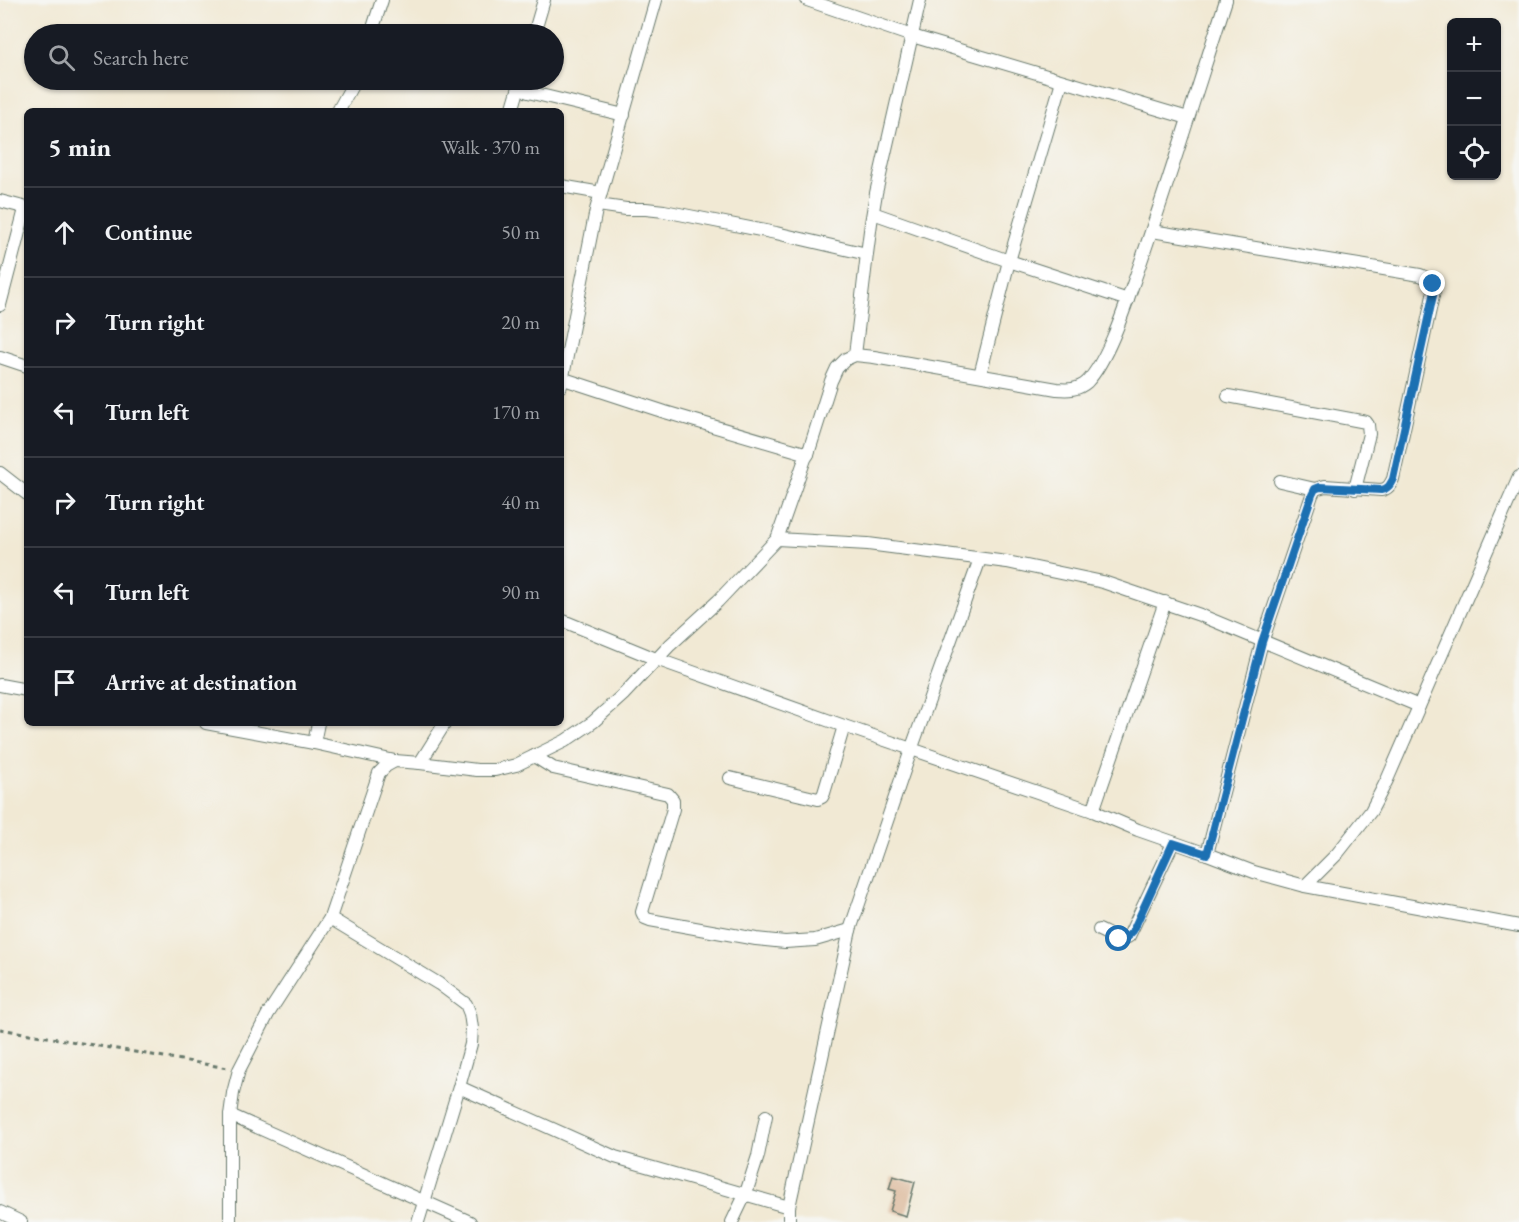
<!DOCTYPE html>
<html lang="en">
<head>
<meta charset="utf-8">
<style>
  :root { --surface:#171b24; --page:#20242c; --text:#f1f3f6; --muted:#9ea1a6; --line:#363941 }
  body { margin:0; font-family:"EB Garamond",serif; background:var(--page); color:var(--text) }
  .controls { position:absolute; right:18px; top:18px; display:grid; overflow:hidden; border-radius:9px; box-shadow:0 2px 4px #0004 }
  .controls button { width:54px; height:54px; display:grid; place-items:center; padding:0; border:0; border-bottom:2px solid var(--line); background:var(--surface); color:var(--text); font:30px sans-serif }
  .stop { position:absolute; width:18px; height:18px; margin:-14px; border:4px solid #1f6fb2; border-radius:50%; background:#fff }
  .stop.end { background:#1f6fb2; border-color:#fff; box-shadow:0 2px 6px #0008 }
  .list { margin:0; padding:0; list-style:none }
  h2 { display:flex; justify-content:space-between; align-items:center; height:78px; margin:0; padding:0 24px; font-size:26px }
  h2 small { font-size:20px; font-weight:400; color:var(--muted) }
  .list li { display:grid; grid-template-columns:39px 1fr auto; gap:18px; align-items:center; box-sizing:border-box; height:90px; padding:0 24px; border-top:2px solid var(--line) }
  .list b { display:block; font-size:22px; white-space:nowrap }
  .list em { font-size:20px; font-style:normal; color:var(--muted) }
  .icon { flex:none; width:33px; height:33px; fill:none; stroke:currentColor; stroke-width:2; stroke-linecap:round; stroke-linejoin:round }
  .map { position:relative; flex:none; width:1519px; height:1222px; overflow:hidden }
  .search { position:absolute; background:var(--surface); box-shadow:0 2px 4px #0004; left:24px; top:24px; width:540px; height:66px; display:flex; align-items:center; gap:15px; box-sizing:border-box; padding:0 21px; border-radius:33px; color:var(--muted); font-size:22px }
  .panel { position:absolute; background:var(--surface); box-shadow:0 2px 4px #0004; left:24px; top:108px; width:540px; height:618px; border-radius:9px }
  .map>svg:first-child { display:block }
</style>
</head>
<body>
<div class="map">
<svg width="1519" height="1222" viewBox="0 0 1519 1222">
  <rect width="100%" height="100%" fill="#f6f6f2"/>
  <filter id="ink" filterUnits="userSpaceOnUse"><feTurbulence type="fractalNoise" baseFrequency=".0167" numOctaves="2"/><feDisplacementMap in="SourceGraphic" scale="12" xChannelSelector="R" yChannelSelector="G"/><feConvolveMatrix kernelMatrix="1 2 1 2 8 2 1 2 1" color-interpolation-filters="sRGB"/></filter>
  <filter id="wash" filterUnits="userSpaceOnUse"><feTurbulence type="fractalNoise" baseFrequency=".008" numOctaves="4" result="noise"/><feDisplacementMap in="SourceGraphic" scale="24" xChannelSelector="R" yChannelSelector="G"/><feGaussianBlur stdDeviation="1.35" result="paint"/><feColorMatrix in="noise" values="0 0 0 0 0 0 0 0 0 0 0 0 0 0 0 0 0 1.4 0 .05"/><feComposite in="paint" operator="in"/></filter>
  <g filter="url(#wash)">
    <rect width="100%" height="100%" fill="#f1e9d4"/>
    <g id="blocks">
      <polygon fill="#dab596" points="893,1176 915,1182 906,1216 890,1211 896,1191 889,1189"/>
    </g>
  </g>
  <g filter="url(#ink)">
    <use href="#blocks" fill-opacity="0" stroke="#68796c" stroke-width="1.5"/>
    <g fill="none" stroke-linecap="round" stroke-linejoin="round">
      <g stroke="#68796c" stroke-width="14">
        <g id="street">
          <polyline points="807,0 912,36 1188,118"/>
          <polyline points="371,34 382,0"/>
          <polyline points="534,34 544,0"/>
          <polyline points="528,92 624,115"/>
          <polyline points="338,111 355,80"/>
          <polyline points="512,111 521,80"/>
          <polyline points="561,186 601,193"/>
          <polyline points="0,201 27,208"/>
          <polyline points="598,205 626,209 646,209 664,211 776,233 867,254 871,223 876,193 920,0"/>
          <polyline points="873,213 1009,261 1128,300"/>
          <path d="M1152 231 1420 275C1429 279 1433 279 1434 291L1393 479C1390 485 1388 489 1381 490L1325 486 1315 489 1312 495 1262 642 1207 854"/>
          <polyline points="0,305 25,209"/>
          <polyline points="855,355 867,254"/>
          <polyline points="0,357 27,366"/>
          <polyline points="980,375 1009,261 1062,81"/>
          <polyline points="561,378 665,412 808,454"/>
          <polyline points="561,386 596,210 656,0"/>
          <polyline points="1228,396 1366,422 1368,425 1369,434 1355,489"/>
          <polyline points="0,473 27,494"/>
          <polyline points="1280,481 1315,489"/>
          <polyline points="777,539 868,544 1007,562 1103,582 1200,615 1419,706"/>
          <polyline points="561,620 656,659 844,726 1093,811 1138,830 1207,854 1254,872 1305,886 1519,926"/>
          <polyline points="0,685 27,690"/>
          <polyline points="206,723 314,743 395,761 420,763"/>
          <path d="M445 723 420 763 477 770H495L516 765 565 741 593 722 624 694 670 645 718 601 777 539 805 459 808 454 831 381 837 368 846 359 855 355 874 357 1057 389C1068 390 1078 390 1087 382 1109 359 1127 301 1138 270 1169 181 1197 90 1226 0"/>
          <polyline points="314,743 318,723"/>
          <polyline points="534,756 553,768 668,794 673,800 673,809 642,912 645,918 650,920 756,939 785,942 815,940 850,930"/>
          <polyline points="730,778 818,799 822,797 824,793 844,726"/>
          <polyline points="1093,811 1165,602"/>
          <polyline points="1305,886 1337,854 1371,811 1387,780 1519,477"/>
          <polyline points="330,918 439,984 466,1004 470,1014 472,1028 471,1044 459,1087 418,1222"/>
          <path d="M1099 930C1109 934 1119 943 1129 936L1173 843"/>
          <polyline points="459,1087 615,1157 789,1207"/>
          <polyline points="230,1115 470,1222"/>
          <polyline points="0,1212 21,1222"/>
          <polyline points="230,1222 230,1115 233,1093 239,1070 268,1014 330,918 379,773 386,766 395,761"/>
          <polyline points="732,1222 746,1193 758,1156 766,1116"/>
          <polyline points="789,1222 789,1207 850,930 911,750 980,559"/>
        </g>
      </g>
      <polyline stroke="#68796c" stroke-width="3" stroke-dasharray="4.5 4.5" stroke-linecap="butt" points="0,1029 228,1068"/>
      <use href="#street" stroke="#fff" stroke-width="12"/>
    </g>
  </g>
  <g fill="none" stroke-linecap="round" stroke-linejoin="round" filter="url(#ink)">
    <path stroke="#1f6fb2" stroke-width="8" d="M1119 939H1125L1133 931 1173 843 1207 854 1262 642 1312 495 1315 489 1320 487 1381 490C1388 489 1390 485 1393 479L1434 291 1433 284"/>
  </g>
</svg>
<div class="controls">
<button>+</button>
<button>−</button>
<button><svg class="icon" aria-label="locate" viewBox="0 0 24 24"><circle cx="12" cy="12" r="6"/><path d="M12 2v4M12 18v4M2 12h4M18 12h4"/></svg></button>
</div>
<div class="stop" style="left:1119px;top:939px"></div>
<div class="stop end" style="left:1433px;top:284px"></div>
<div class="search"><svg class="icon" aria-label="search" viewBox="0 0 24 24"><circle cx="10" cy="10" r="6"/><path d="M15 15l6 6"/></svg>Search here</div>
<section class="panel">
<h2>5 min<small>Walk · 370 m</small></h2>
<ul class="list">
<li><svg class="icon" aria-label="ahead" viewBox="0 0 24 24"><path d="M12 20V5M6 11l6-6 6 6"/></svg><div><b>Continue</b></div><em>50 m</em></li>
<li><svg class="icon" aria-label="right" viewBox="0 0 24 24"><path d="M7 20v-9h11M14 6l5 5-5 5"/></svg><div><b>Turn right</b></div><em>20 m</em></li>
<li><svg class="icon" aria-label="left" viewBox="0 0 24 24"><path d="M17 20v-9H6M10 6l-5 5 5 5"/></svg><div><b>Turn left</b></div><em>170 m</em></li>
<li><svg class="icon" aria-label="right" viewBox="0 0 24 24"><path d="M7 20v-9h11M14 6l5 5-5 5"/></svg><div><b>Turn right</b></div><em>40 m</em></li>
<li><svg class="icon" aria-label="left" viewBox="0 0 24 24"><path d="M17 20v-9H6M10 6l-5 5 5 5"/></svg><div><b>Turn left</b></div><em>90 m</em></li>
<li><svg class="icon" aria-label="arrive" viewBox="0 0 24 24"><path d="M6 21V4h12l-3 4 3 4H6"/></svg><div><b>Arrive at destination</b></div></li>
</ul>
</section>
</div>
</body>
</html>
